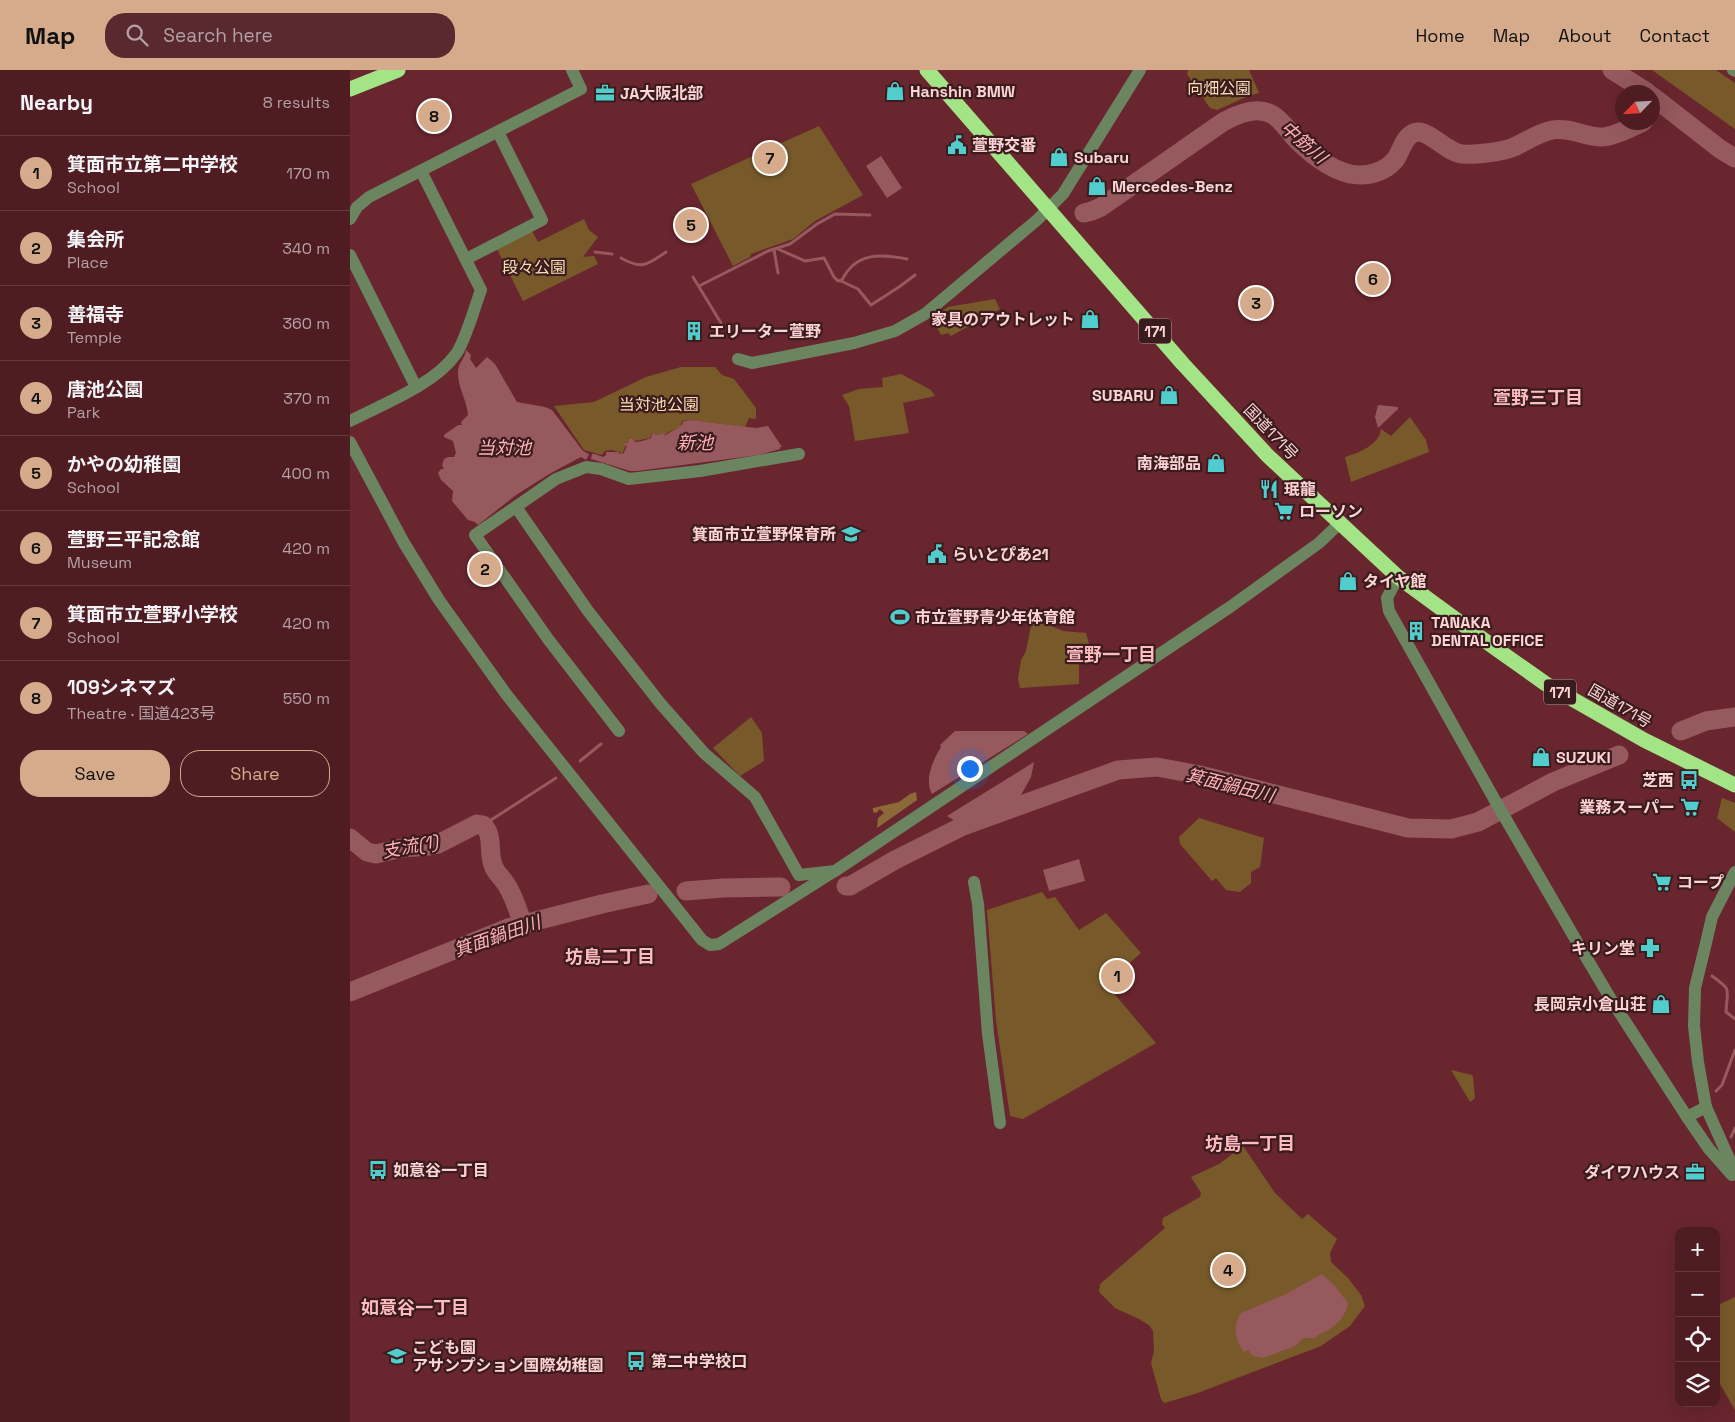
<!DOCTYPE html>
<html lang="en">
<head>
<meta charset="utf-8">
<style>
  :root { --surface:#4f1c22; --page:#59292f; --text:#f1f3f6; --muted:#b3a1a5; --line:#663a40; --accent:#d6ab8b }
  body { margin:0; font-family:"Space Grotesk","Noto Sans JP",sans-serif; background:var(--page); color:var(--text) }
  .controls { position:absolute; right:15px; bottom:15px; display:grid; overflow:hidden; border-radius:10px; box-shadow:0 5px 20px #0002 }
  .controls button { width:45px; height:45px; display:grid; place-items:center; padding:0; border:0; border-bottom:1px solid var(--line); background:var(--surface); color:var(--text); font:25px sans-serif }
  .compass { position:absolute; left:1265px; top:15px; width:45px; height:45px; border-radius:50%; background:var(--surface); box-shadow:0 5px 20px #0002; rotate:245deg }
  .you { position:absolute; left:619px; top:698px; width:18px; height:18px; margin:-12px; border:4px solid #fff; border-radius:50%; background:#1a73e8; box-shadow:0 0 0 8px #1a73e833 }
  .badge { display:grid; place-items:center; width:32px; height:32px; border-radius:50%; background:var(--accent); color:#111; font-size:16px; font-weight:700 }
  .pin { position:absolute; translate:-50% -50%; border:2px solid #fff; box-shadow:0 1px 5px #0006 }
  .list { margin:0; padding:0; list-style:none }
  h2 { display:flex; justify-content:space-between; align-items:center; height:65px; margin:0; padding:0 20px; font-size:21px }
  h2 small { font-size:16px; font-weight:400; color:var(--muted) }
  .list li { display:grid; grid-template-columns:32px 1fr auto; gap:15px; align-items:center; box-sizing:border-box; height:75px; padding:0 20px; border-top:1px solid var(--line) }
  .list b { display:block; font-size:19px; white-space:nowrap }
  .list p { margin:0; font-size:16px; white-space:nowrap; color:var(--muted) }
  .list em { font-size:16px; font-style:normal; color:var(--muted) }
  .actions { display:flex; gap:10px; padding:15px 20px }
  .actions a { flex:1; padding:11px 0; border:1px solid var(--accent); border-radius:20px; text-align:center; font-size:18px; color:var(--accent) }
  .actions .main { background:var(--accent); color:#111 }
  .icon { flex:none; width:28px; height:28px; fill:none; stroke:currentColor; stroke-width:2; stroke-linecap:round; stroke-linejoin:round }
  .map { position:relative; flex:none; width:1385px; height:1352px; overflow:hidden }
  header { display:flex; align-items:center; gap:30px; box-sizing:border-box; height:70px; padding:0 25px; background:var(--accent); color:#111 }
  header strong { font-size:24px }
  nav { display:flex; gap:28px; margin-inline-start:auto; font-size:18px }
  .search { width:350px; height:45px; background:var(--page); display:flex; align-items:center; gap:12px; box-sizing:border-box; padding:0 18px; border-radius:20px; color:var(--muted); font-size:19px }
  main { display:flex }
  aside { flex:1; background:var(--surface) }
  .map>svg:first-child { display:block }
</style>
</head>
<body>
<header>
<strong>Map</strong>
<div class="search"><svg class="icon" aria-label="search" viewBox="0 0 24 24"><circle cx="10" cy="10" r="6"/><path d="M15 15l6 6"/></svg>Search here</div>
<nav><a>Home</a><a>Map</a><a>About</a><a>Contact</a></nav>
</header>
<main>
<aside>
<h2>Nearby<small>8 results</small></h2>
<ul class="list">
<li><span class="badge">1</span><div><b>箕面市立第二中学校</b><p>School</p></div><em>170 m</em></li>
<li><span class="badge">2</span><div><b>集会所</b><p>Place</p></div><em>340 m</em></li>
<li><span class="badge">3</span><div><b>善福寺</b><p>Temple</p></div><em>360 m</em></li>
<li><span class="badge">4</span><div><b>唐池公園</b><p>Park</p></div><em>370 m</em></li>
<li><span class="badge">5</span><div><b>かやの幼稚園</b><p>School</p></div><em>400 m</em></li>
<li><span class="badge">6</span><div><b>萱野三平記念館</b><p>Museum</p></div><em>420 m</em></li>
<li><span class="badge">7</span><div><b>箕面市立萱野小学校</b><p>School</p></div><em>420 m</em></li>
<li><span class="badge">8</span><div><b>109シネマズ</b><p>Theatre · 国道423号</p></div><em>550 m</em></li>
</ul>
<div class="actions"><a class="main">Save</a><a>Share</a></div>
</aside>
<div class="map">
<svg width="1385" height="1352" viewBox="0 0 1385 1352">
  <rect width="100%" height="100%" fill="#69262e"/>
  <g fill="#785a2a">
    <polygon points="838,0 899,0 909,23 898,26 867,40 860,38 837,4"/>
    <polygon points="1302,0 1366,0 1385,13 1385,59"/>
    <polygon points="469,56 513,125 465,151 443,169 401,184 400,187 383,196 341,114"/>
    <polygon points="234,149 239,160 248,167 233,187 244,186 248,194 173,231 147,179 182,161 188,172"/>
    <polygon points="645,229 650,239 601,266 598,263 591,265 584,252 584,247 598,237"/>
    <polygon points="331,297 365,297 372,305 384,309 406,338 406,349 399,348 395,357 340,350 332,351 330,357 317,363 315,366 313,363 306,365 303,362 300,368 285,371 282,367 279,368 279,372 273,374 276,375 272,384 270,384 270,382 261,380 255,381 252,385 234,380 204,336 244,332 296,307"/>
    <polygon points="551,304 581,320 585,326 553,333 559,363 505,371 499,336 492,325 509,319 533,317 532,308"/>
    <path d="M1060 347 1076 370 1079 382 1001 412 995 387C1009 383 1029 375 1031 359L1041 366Z"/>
    <polygon points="682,551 701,556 713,561 736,563 744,591 729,593 729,614 670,618 668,609 671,590 676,581"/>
    <polygon points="401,647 412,663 414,691 390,706 363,678"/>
    <polygon points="1372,728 1385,733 1385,762 1367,748"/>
    <polygon points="849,748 914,768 910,797 901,802 901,813 890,822 876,820 866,808 862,811 830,774 829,767"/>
    <polygon points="692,822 697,829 705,827 729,860 756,843 791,883 756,914 806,973 673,1049 660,1046 646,951 637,840"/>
    <polygon points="1101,1000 1122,1005 1123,1007 1125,1028 1120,1032"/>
    <polygon points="893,1076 925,1123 952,1149 958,1144 987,1169 980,1183 981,1192 998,1208 1011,1225 1015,1236 1000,1256 971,1276 845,1324 814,1333 811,1329 801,1293 804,1281 803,1261 799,1255 789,1249 765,1238 749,1222 750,1214 815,1158 812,1154 813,1148 850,1127 851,1123 841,1107 869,1094"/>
    <polygon points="1385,1227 1385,1340 1366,1307 1366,1236"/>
  </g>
  <polygon fill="#8b6a37" points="566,722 567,730 527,758 528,748 534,743 530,739 526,743 523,742 523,738 549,732 560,724"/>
  <g fill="#96595d">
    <polygon points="531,86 552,118 537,128 516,96"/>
    <path d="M116 280 121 285 120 289 126 298 137 287 145 294 167 332 195 337 202 340 233 381 239 384 236 390 231 387 229 388 201 403 166 425 128 455 125 452 118 450 102 431 103 421 91 410 88 403 91 399H94L92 395 94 389 98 387H104L106 383 103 371 94 367V365L108 355H112L111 352 118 345C117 330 107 316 108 301 109 292 115 288 116 280Z"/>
    <polygon points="1028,335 1048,337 1048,339 1028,358 1025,347"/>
    <path d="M340 350 406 358 418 356 432 377H430V379L409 385 287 401H280L241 389 242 384H245L253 387 256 385V382H269V384H273L277 376 273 374 279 372V369L282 367 285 372 292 371 301 368 303 362 306 365 313 363 315 366C320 361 328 360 333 353L332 352Z"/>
    <path d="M605 661H674L678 664 582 724C574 709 583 690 591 677L590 675Z"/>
    <polygon points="684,692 681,707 670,727 605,751 597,746"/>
    <polygon points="729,789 735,811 699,821 693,800"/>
    <path d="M972 1204 984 1215 998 1233C996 1246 987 1255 975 1262 970 1264 968 1264 965 1268H954L945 1276 913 1288 903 1286 898 1280 894 1282C885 1269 882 1256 891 1243L934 1225Z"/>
  </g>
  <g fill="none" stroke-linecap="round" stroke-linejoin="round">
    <g stroke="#96595d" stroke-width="3">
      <path d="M428 179 455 191 474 188 484 207 488 211 492 210C506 182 530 184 557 189"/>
      <polyline points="424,180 428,203"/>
      <polyline points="245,182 262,184"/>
      <path d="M271 188C292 200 297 195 316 182"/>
      <polyline points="343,207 371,253"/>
      <polyline points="491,211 508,219 521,235 549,217 565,205"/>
      <polyline points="349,216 418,181 440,174 467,154 485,144 520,145"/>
      <polyline points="230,691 251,674"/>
      <polyline points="141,750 206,708"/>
      <path d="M1362 906C1383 921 1377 918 1376 942L1385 949"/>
      <polyline points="1366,1021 1372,1015 1385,980"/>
      <polyline points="1381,1067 1385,1058"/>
    </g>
    <g stroke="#96595d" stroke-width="19">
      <polyline points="1262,0 1297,22"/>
      <polyline points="1302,26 1370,79 1385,88"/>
      <path d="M734 143 742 141 751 137 873 52C887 44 907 35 923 45 931 50 938 60 944 67 958 82 979 99 1000 104 1016 107 1034 103 1045 90 1052 81 1054 63 1068 62 1079 61 1097 82 1112 84 1125 85 1152 82 1164 77 1177 71 1188 63 1202 60 1219 57 1233 66 1250 67 1261 68 1282 57 1293 52"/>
      <polyline points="1331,661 1356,651 1385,647"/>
      <path d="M0 768 17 782 26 784 52 778 79 776 88 774 127 754 133 755C144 765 138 782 143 795 146 804 152 807 156 814 164 826 168 841 173 854"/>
      <polyline points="496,816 500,816 545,790 613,756 768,700 807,697 850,705 1058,758 1101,759 1128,752 1203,712 1269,685"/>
      <polyline points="336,821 373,818 431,817"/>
      <polyline points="0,922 158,858 252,834 298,824"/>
    </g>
    <g stroke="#6b8560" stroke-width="12">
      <polyline points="1383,0 1385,1"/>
      <polyline points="0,149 7,137 19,127 231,19 222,0"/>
      <polyline points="0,185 66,317"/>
      <polyline points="116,189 192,150 148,62"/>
      <polyline points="388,289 402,293 504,273 545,261 575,244 687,150 713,124 790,0"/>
      <path d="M0 351C33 334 84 315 106 284 115 272 125 236 131 220L71 101"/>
      <polyline points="0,372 54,473 89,530 156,624 352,870 360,875 369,874 483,802"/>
      <polyline points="166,437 238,541 310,633 354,683 405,727 449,805 485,801 880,537 969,473 990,453"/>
      <polyline points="1048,507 1037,528 1039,541 1147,734 1230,877 1262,931 1337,1047 1356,1037"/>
      <polyline points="269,661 198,569 125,465 206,409 236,397 251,399 279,409 350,401 449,384"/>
      <polyline points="1385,802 1362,847 1356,873 1345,918 1344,956 1348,992 1356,1037 1385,1102"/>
      <polyline points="624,812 628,834 638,964 650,1053"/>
      <polyline points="1337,1047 1359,1079 1382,1105"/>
    </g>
    <g stroke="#a3e486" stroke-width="15">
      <polyline points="577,0 833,294 917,385 1048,507 1145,578 1196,614 1294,670 1385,715"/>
      <polyline points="0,19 48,0"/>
    </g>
  </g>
  <defs>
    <g id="shop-bare" transform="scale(1.5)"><path d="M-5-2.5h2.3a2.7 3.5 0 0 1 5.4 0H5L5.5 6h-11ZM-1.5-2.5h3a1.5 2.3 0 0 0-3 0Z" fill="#52cdce" stroke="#3a1c1e" stroke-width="2.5" paint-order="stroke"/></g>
    <g id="office-bare" transform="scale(1.5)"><path d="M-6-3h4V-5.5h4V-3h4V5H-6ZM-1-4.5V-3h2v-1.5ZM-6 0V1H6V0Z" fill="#52cdce" stroke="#3a1c1e" stroke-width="2.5" paint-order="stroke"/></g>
    <g id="civic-bare" transform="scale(1.5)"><path d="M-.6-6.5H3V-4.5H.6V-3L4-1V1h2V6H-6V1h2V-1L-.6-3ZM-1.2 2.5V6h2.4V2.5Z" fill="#52cdce" stroke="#3a1c1e" stroke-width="2.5" paint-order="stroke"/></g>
    <g id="building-bare" transform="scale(1.5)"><path d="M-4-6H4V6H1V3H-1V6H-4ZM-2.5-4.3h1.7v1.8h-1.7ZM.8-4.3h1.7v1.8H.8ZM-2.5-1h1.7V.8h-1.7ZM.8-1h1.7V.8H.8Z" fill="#52cdce" stroke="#3a1c1e" stroke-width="2.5" paint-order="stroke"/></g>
    <g id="restaurant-bare" transform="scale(1.5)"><path d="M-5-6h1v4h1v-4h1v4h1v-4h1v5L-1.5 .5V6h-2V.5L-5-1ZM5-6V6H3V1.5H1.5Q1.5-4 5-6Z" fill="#52cdce" stroke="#3a1c1e" stroke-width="2.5" paint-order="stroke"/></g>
    <g id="supermarket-bare" transform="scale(1.5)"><path d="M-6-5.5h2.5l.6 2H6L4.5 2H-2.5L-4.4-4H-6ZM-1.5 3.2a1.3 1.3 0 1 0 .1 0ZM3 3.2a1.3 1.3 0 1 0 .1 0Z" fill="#52cdce" stroke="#3a1c1e" stroke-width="2.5" paint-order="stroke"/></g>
    <g id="school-bare" transform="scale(1.5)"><path d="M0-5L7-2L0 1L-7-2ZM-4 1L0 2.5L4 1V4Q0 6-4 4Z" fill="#52cdce" stroke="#3a1c1e" stroke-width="2.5" paint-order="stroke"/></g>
    <g id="stadium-bare" transform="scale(1.5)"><path d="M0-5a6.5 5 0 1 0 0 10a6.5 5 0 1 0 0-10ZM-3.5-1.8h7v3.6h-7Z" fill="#52cdce" stroke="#3a1c1e" stroke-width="2.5" paint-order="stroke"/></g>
    <g id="bus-bare" transform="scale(1.5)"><path d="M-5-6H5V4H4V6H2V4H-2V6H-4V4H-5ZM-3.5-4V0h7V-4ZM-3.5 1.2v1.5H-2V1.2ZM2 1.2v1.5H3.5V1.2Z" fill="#52cdce" stroke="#3a1c1e" stroke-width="2.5" paint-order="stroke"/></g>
    <g id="pharmacy-bare" transform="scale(1.5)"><path d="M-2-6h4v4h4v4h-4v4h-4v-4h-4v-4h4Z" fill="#52cdce" stroke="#3a1c1e" stroke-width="2.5" paint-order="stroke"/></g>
  </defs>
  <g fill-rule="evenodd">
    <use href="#shop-bare" x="545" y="21"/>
    <use href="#office-bare" x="255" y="23"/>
    <use href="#civic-bare" x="607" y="75"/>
    <use href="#shop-bare" x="709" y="87"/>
    <use href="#shop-bare" x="747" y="116"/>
    <use href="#shop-bare" x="740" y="249"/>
    <use href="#building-bare" x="344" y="261"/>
    <use href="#shop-bare" x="819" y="325"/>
    <use href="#shop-bare" x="866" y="393"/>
    <use href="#restaurant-bare" x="919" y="419"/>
    <use href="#supermarket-bare" x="934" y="441"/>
    <use href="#school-bare" x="501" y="464"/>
    <use href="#civic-bare" x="587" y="484"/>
    <use href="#shop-bare" x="998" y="511"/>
    <use href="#stadium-bare" x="550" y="547"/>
    <use href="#building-bare" x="1066" y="561"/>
    <use href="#shop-bare" x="1191" y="687"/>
    <use href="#bus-bare" x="1339" y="710"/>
    <use href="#supermarket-bare" x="1340" y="737"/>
    <use href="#supermarket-bare" x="1312" y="812"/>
    <use href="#pharmacy-bare" x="1300" y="878"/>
    <use href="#shop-bare" x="1311" y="934"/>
    <use href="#bus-bare" x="28" y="1100"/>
    <use href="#office-bare" x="1345" y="1102"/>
    <use href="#school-bare" x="47" y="1286"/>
    <use href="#bus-bare" x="286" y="1291"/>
  </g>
  <g text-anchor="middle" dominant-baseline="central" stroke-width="4.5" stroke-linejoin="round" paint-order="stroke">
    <g fill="#3a1c1e" stroke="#c39c9d" stroke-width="1">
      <rect x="789" y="248.5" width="32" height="25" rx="4"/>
      <rect x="1194" y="609.5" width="32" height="25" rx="4"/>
    </g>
    <g font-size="15" font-weight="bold" fill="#fed3d4">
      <text x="805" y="261">171</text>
      <text x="1210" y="622">171</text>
    </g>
    <g font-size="16" fill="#fcddb2" stroke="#3a1c1e">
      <text x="869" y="18">向畑公園</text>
      <text x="184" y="197">段々公園</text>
      <text x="309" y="334">当対池公園</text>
    </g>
    <g font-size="16" font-weight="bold" fill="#fed3d4" stroke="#3a1c1e" text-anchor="start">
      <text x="560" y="21">Hanshin BMW</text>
      <text x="270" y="23">JA大阪北部</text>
      <text x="622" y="75">萱野交番</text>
      <text x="724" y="87">Subaru</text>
      <text x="762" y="116">Mercedes-Benz</text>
      <text x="725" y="249" text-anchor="end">家具のアウトレット</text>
      <text x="359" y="261">エリーター萱野</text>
      <text x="804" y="325" text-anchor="end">SUBARU</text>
      <text x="851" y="393" text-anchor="end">南海部品</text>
      <text x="934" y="419">珉龍</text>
      <text x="949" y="441">ローソン</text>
      <text x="486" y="464" text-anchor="end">箕面市立萱野保育所</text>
      <text x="602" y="484">らいとぴあ21</text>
      <text x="1013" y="511">タイヤ館</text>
      <text x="565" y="547">市立萱野青少年体育館</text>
      <text x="1081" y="552">TANAKA<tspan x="1081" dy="18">DENTAL OFFICE</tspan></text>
      <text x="1206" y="687">SUZUKI</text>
      <text x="1324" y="710" text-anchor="end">芝西</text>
      <text x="1325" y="737" text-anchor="end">業務スーパー</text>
      <text x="1327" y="812">コープ</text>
      <text x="1285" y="878" text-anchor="end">キリン堂</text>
      <text x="1296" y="934" text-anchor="end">長岡京小倉山荘</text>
      <text x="43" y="1100">如意谷一丁目</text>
      <text x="1330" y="1102" text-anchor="end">ダイワハウス</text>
      <text x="62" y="1277">こども園<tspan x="62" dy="18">アサンプション国際幼稚園</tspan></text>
      <text x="301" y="1291">第二中学校口</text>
    </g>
    <g font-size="16" fill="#fed3d4" stroke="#3a1c1e">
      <text transform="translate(921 362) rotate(46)">国道171号</text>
      <text transform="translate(1270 636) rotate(30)">国道171号</text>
    </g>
    <g font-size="18" font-style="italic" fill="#feb2b5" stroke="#3a1c1e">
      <text transform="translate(954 72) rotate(41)">中筋川</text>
      <text x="345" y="372">新池</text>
      <text x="154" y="377">当対池</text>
      <text transform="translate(880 715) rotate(14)">箕面鍋田川</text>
      <text transform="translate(60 776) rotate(-11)">支流(1)</text>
      <text transform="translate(147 866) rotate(-19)">箕面鍋田川</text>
    </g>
    <g font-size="18" font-weight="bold" fill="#febcbf" stroke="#3a1c1e">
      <text x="1188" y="327">萱野三丁目</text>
      <text x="761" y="584">萱野一丁目</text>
      <text x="260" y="886">坊島二丁目</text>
      <text x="900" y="1073">坊島一丁目</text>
      <text x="65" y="1237">如意谷一丁目</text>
    </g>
  </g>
</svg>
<div class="controls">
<button>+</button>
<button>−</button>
<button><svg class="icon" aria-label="locate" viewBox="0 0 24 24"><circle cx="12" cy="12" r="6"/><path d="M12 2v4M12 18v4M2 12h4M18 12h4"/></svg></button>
<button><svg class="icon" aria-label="layers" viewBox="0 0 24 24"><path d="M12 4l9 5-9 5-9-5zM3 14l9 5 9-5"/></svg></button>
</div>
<svg class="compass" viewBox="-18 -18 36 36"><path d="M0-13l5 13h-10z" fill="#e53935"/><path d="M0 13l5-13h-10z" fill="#b3a1a5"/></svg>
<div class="you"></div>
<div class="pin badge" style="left:767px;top:906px">1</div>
<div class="pin badge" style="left:135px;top:499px">2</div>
<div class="pin badge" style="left:906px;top:233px">3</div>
<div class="pin badge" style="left:878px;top:1200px">4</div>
<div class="pin badge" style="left:341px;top:155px">5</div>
<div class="pin badge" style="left:1023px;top:209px">6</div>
<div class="pin badge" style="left:420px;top:88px">7</div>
<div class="pin badge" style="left:84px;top:46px">8</div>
</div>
</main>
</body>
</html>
